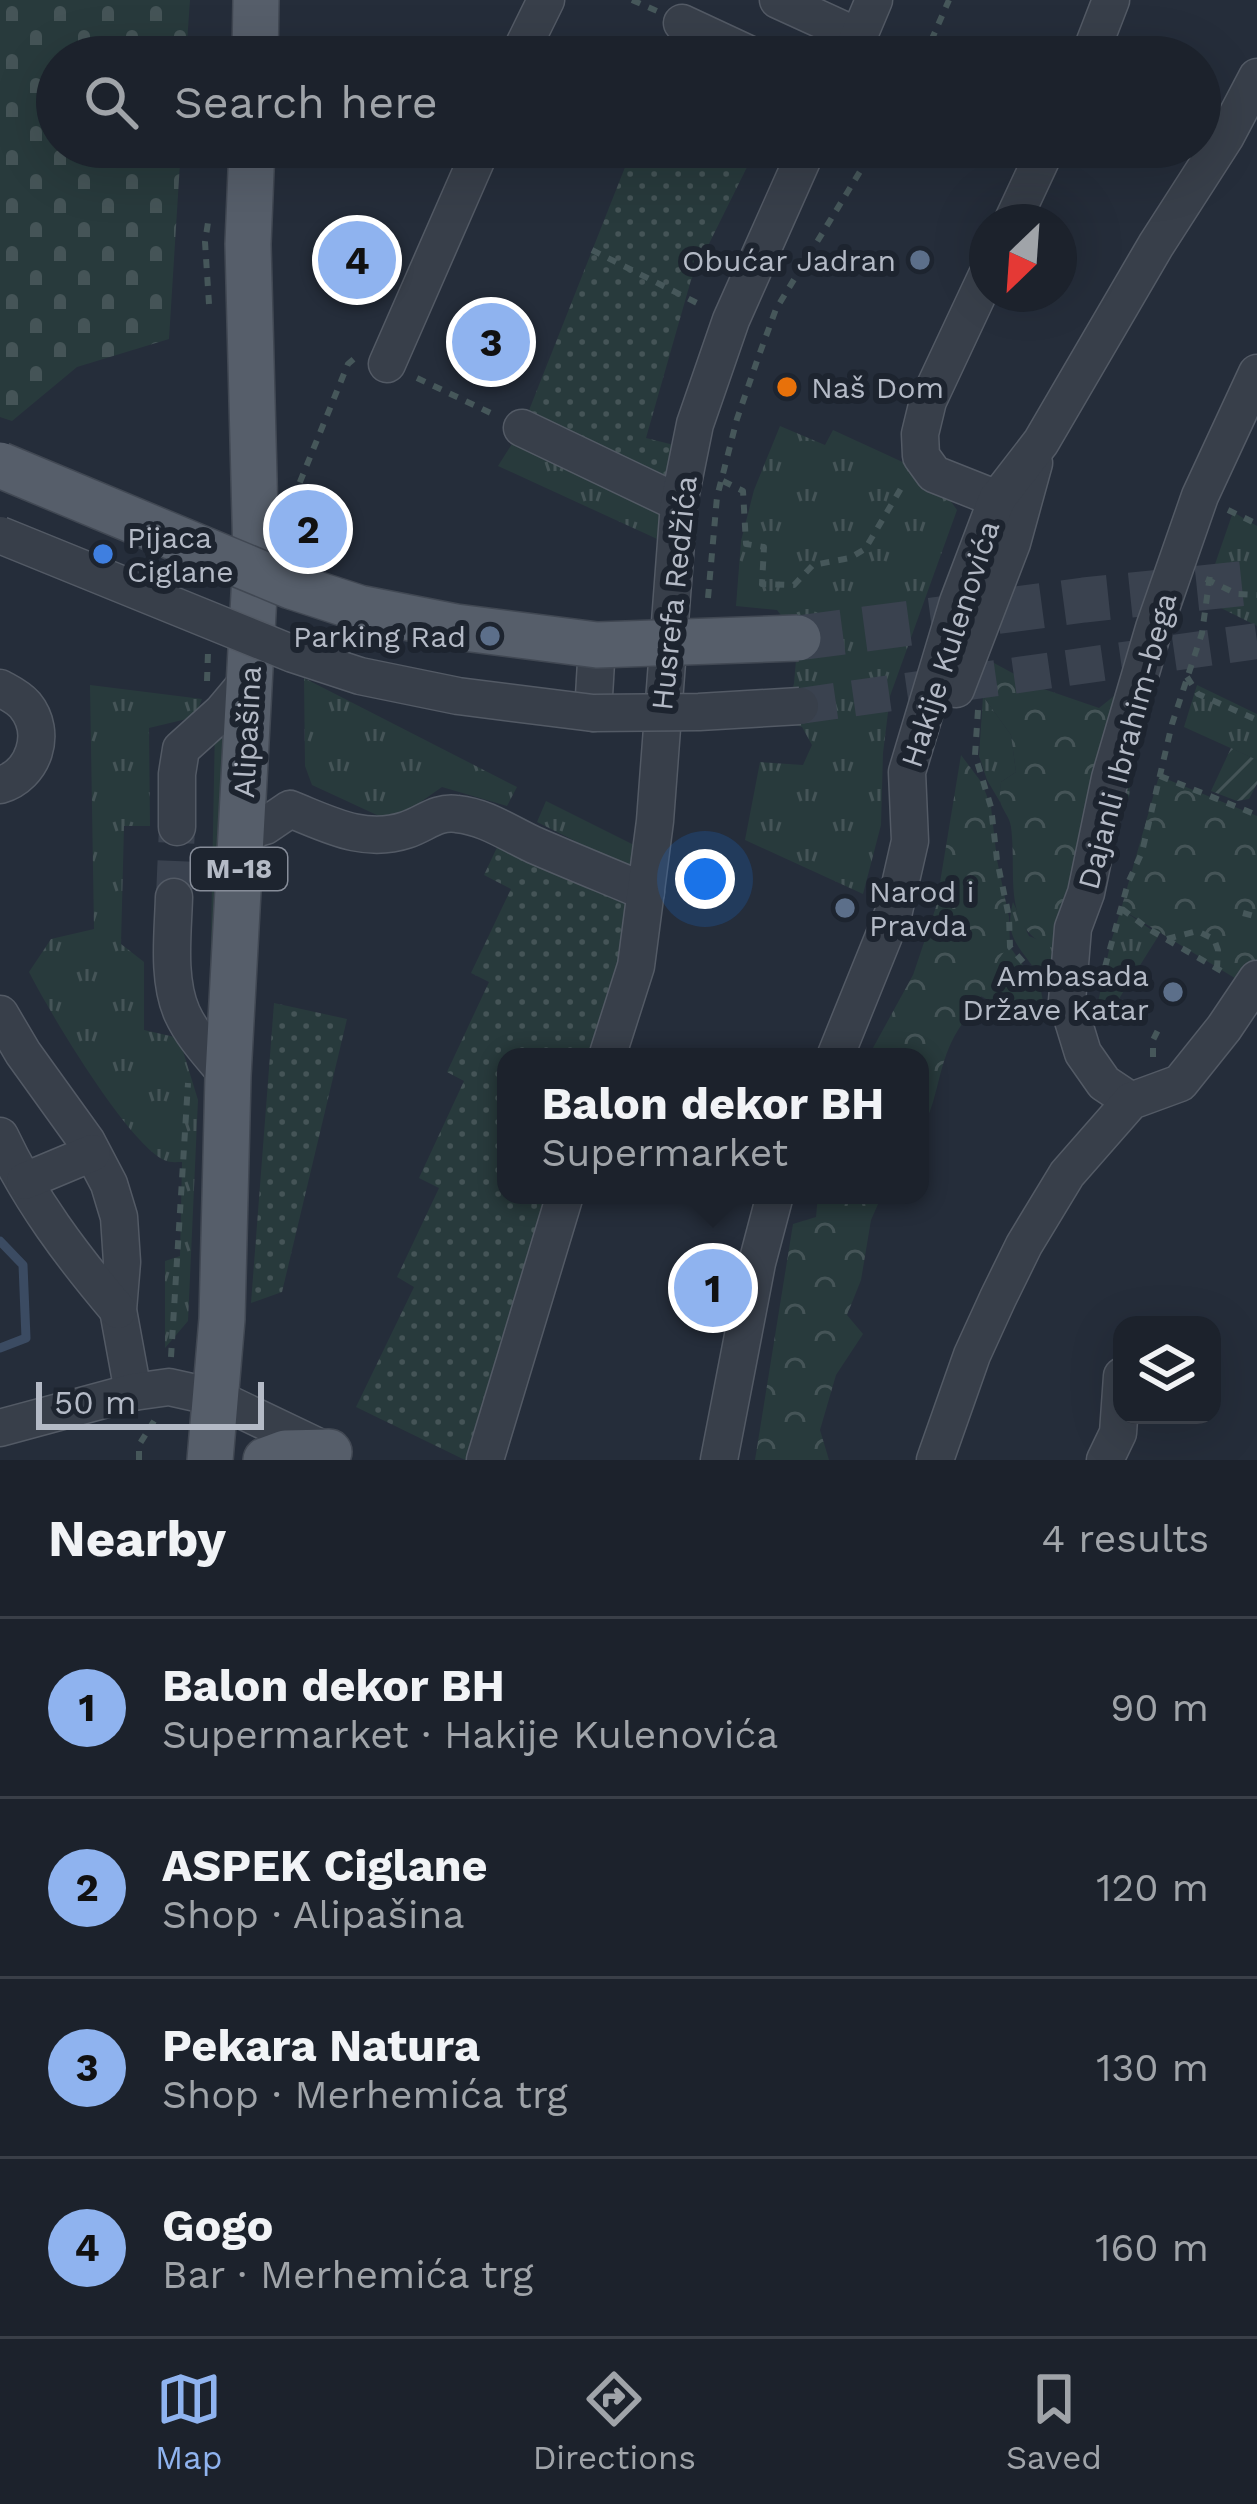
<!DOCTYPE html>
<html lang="en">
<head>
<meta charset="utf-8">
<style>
  :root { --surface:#1c222c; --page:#252a34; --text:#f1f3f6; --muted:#a0a4a9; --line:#3a3f48; --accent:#8fb3ef }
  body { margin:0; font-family:"Work Sans",sans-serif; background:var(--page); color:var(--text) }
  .controls { position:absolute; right:36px; bottom:36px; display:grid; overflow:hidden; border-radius:24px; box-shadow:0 12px 48px #0002 }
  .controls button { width:108px; height:108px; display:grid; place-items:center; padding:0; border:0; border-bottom:3px solid var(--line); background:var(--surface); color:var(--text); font:60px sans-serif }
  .compass { position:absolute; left:969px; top:204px; width:108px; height:108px; border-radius:50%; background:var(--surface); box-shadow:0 12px 48px #0002; rotate:205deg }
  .scale { position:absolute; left:36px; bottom:30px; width:228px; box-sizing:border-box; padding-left:12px; border:6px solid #b4bac6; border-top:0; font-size:33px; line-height:42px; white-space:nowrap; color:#b4bac6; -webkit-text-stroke:9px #1d242f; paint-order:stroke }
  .you { position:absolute; left:705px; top:879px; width:42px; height:42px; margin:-30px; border:9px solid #fff; border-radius:50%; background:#1a73e8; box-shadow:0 0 0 18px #1a73e833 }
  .badge { display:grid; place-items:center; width:78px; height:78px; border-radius:50%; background:var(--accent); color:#111; font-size:39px; font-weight:700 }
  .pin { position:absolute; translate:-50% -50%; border:6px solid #fff; box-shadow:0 3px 12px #0006 }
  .popup { position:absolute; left:497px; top:1048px; width:432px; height:156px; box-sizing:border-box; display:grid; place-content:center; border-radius:24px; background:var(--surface); filter:drop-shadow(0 3px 9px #0005); font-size:39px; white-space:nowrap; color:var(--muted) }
  .popup b { font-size:45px; color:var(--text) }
  .popup::after { content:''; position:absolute; left:50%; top:100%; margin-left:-24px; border:24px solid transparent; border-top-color:var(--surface) }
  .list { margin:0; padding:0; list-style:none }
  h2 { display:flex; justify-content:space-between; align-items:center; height:156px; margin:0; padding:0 48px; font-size:51px }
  h2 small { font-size:39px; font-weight:400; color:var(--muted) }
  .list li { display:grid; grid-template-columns:78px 1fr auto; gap:36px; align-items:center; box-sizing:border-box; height:180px; padding:0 48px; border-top:3px solid var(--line) }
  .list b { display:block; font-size:45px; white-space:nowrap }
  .list p { margin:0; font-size:39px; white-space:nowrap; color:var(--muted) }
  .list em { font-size:39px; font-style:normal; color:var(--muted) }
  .icon { flex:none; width:66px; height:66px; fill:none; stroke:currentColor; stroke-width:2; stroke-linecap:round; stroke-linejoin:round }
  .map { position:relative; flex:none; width:1257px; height:1460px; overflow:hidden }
  .search { position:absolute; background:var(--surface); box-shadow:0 12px 48px #0002; left:36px; right:36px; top:36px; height:132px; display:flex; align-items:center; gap:30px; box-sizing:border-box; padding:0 42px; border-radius:66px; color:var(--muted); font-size:45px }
  .sheet { height:876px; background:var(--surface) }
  nav { display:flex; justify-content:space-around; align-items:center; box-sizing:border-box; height:168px; border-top:3px solid var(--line); background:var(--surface); font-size:33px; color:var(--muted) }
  nav a { display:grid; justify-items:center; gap:6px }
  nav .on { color:var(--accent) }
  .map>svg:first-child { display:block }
</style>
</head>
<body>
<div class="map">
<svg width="1257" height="1460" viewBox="0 0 1257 1460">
  <defs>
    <pattern id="grass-tufts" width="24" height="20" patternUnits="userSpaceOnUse" patternTransform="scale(3)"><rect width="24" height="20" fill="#283a3c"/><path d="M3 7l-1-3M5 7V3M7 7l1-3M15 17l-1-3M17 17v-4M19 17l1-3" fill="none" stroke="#455457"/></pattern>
    <pattern id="forest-crowns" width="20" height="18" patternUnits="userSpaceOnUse" patternTransform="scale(3)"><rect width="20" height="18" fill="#283a3c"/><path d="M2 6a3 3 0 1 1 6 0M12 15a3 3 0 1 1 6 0" fill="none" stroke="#455457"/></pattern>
    <pattern id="cemetery-stones" width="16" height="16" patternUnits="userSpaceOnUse" patternTransform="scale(3)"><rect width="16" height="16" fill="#283a3c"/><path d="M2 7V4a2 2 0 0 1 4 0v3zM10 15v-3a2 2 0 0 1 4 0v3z" fill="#455457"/></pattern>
    <pattern id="park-dots" width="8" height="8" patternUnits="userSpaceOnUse" patternTransform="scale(3)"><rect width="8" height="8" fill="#283a3c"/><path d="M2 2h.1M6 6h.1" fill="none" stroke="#455457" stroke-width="1.8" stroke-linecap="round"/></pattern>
    <pattern id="garden-furrows" width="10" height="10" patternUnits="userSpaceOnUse" patternTransform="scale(3)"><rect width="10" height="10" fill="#283a3c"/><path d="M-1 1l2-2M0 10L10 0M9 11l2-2" fill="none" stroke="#455457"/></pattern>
  </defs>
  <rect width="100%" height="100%" fill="#252d3a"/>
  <g fill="url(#grass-tufts)">
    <polygon points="780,426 825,445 833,430 933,476 957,510 890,696 883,753 881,825 863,894 745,840 760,762 803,765 812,745 802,727 786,722 794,683 798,637 777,610 736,606 741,541 754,490"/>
    <polygon points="522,428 679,503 679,549 498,466"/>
    <polygon points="1233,512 1257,526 1257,626 1203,599"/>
    <polygon points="304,678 517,787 507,806 442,787 392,822 312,785 305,766"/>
    <path d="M90 685 202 699 195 717 149 728 150 826H124L121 944 144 962V1030L179 1038 198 1100 188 1321 165 1348V1261L180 1256 182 1162C176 1162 170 1163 164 1160 126 1141 50 1013 29 972L51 939 94 929Z"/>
    <polygon points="1197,685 1257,714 1257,760 1184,727"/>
    <polygon points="983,696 1011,735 1016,772 1001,782 1000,802 987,780 979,756"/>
    <polygon points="230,720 223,1038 210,988 215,726"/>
    <polygon points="546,801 664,860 659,883 537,822"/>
    <path d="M1013 902 1029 936 1068 952 1052 979C1038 976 1036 971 1028 960 1012 939 1006 929 1013 902Z"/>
    <polygon points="1121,909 1159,935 1105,1021 1096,1012 1110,945"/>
    <polygon points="1010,947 1041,991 1044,1007 1042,1021 1008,1004 1004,1009 981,996 1001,953"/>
  </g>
  <g fill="url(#forest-crowns)">
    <path d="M994 663 1038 687 1099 708 1114 696 1137 731 1129 797 1068 952C997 938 1018 880 1011 827 1010 817 1002 810 1000 801 999 795 1001 788 1001 782L1016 772 1011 735 983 696Z"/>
    <path d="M961 755 982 783 991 807 997 860 1009 917 1010 947C996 957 994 972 987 987 976 1007 960 1023 951 1043 937 1073 937 1105 920 1132V1057H868L913 975 936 907Z"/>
    <polygon points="1159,776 1257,816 1257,964 1243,983 1121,909"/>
    <polygon points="818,1195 882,1195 871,1220 861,1280 847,1315 863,1334 836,1375 820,1430 829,1460 755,1460 793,1224 816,1217"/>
  </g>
  <polygon fill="url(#cemetery-stones)" points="0,0 190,0 186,57 57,57 57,147 181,147 169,339 77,367 12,421 0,417"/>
  <g fill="url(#park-dots)">
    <polygon points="633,147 757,147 691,280 646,438 690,449 679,503 522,428"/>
    <polygon points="501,839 646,910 661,924 619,1057 506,1057 506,1195 574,1195 475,1460 465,1460 356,1407 414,1287 397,1277 439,1188 419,1178 464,1081 447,1072 489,982 471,973 511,889 484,875"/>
    <polygon points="274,1003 347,1019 282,1292 251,1303"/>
  </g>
  <polygon fill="url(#garden-furrows)" points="1231,748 1257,760 1257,784 1249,799 1237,801 1211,791"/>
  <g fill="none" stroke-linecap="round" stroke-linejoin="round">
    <polyline stroke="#3b4b62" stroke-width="9" points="0,1241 23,1265 26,1338 0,1348"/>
    <g stroke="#3a424f" stroke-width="36" stroke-dasharray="36 18" stroke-linecap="butt">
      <polyline points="800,706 1257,641"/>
      <polyline points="174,897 177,827"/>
    </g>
    <polyline stroke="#3a424f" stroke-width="45" stroke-dasharray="45 22" stroke-linecap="butt" points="798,638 1084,600 1257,582"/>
    <g stroke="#535a65" stroke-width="39">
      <g id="minor">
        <polyline points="778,0 859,37"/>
        <polyline points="682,23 755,57"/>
        <polyline points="518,57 546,0"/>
        <polyline points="850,57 874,0"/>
        <polyline points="1089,57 1111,0"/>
        <polyline points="1012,222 1047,147"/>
        <polyline points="987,275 928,401 920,434 921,456 934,474 997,499"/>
        <polyline points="387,364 482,147"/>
        <polyline points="522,428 679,503"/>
        <path d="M0 688C9 693 18 697 25 705 48 733 34 775 0 785"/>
        <polyline points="956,689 1012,543 1034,463"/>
        <polyline points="593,713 597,645"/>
        <polyline points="177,827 177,774 181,749 222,712 248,681"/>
        <path d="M241 833 265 826 290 809C328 824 364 844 406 830 425 824 436 811 457 814 486 817 508 833 534 845 571 861 608 876 646 892"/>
        <path d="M174 897C173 933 167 979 182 1013 193 1037 212 1056 228 1076"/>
        <polyline points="0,1014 23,1053 87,1142 109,1184 119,1217 122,1262 118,1310 133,1392"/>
        <polyline points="607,1057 636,966 655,821 679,503 695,424 731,320 808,147"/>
        <polyline points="835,1057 894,911 910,841 907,772 958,602 997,499 1041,442 1156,245 1226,136 1257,77"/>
        <polyline points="1131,1101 1104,1083 1083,1053 1067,1001 1073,928 1086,893 1110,778 1154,628 1200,496 1257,373"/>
        <path d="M0 1136C30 1200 72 1256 118 1310"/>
        <polyline points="25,1181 92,1153"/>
        <polyline points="0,1428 133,1392 169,1387 214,1397 327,1451"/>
        <polyline points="485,1460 565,1195"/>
        <polyline points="719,1460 757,1263 775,1195"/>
        <polyline points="935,1460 972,1355 998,1298 1024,1245 1067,1174 1131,1101 1180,1083 1224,1028 1257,979"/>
        <polyline points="1105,1460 1118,1433 1122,1376"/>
      </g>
    </g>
    <g stroke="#414853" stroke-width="48">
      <g id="major">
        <polyline points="255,57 256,0"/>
        <polyline points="210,1460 222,1319 228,1076 256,557 248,244 252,147"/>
        <polyline points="266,1460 285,1453 329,1452"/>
      </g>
    </g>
    <g stroke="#46575a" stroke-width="6" stroke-dasharray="9 9" stroke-linecap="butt">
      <polyline points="632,0 657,11"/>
      <polyline points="924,57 949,0"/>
      <polyline points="592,250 701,305"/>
      <polyline points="209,304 205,242 209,216"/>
      <polyline points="417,378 497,416"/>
      <polyline points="723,481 743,491 746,544 764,547 762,584 794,585 813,565 850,558 865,549 903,485"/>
      <polyline points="293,499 348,364 355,358"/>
      <polyline points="1228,510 1257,524"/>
      <polyline points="1206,579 1237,594 1257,595"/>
      <polyline points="708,598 717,497 737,419 758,358 776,309 875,147"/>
      <polyline points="1187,677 1198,694 1257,720"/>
      <polyline points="207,681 208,652"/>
      <polyline points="978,710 975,755 991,807 997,860 1009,917 1010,947 1036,977"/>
      <polyline points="1160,776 1257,815"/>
      <polyline points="1122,909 1147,928 1223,972"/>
      <polyline points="1243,913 1257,917"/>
      <polyline points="1167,939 1197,931 1214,939 1218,950 1217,968"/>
      <polyline points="1105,967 1128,883 1142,852 1172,724 1202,633 1210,575"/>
      <polyline points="1153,1057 1153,1040 1161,1024"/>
      <polyline points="171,1357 188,1083"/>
      <polyline points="139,1460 139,1445 154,1421"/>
    </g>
    <use href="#minor" stroke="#383f4a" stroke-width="36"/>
    <use href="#major" stroke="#565e6a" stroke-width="45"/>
    <g stroke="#535a65" stroke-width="39" stroke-linecap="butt">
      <polyline id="minor-bridge" points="0,535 293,654 360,676 458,696 593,713 699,712 800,706"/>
    </g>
    <g stroke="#414853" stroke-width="48" stroke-linecap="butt">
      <polyline id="major-bridge" points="0,465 291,586 359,608 456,627 597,645 798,638"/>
    </g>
    <use href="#minor-bridge" stroke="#383f4a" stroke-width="36"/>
    <use href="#major-bridge" stroke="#565e6a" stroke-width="45"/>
  </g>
  <g fill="#5c6f8a" stroke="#1d242f" stroke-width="4.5">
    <circle cx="920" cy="260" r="12"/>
    <circle cx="490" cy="636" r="12"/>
    <circle cx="845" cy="908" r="12"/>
    <circle cx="1173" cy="992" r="12"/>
  </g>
  <circle fill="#e8710a" stroke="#1d242f" stroke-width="4.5" cx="787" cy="387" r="12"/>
  <circle fill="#3f7fe0" stroke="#1d242f" stroke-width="4.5" cx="103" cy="554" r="12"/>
  <g text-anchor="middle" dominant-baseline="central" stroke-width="12" stroke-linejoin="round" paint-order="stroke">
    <rect fill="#1d242f" stroke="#878d99" stroke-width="3" x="191" y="848" width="96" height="42" rx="9"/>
    <g font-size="27" font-weight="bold" fill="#b4bac6">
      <text x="239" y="869">M-18</text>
    </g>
    <g font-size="30" fill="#b4bac6" stroke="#1d242f" text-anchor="end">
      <text x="896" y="260">Obućar Jadran</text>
      <text x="811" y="387" text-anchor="start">Naš Dom</text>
      <text x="127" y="537" text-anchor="start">Pijaca<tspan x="127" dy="34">Ciglane</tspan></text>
      <text x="466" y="636">Parking Rad</text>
      <text x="869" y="891" text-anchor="start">Narod i<tspan x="869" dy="34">Pravda</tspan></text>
      <text x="1149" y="975">Ambasada<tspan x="1149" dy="34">Države Katar</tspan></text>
    </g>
    <g font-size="30" fill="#b4bac6" stroke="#1d242f">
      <text transform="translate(674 593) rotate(-84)">Husrefa Redžića</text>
      <text transform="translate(950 644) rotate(-72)">Hakije Kulenovića</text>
      <text transform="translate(247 732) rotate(-87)">Alipašina</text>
      <text transform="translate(1127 741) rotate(-75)">Dajanli Ibrahim-bega</text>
    </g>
  </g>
</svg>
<div class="controls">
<button><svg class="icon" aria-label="layers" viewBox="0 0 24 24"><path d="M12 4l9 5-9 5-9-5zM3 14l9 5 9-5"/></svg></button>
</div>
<svg class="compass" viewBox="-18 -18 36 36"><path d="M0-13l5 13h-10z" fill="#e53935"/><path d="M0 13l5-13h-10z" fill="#a0a4a9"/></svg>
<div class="scale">50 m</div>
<div class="you"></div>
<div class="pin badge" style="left:713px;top:1288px">1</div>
<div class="popup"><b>Balon dekor BH</b>Supermarket</div>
<div class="pin badge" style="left:308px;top:529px">2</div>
<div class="pin badge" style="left:491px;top:342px">3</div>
<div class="pin badge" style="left:357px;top:260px">4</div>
<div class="search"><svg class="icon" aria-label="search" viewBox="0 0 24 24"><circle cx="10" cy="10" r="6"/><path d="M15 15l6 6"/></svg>Search here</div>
</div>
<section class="sheet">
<h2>Nearby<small>4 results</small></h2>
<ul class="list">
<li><span class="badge">1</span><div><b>Balon dekor BH</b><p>Supermarket · Hakije Kulenovića</p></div><em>90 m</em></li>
<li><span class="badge">2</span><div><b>ASPEK Ciglane</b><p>Shop · Alipašina</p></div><em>120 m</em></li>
<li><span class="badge">3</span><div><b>Pekara Natura</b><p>Shop · Merhemića trg</p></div><em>130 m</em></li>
<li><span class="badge">4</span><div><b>Gogo</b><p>Bar · Merhemića trg</p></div><em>160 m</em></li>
</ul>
</section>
<nav>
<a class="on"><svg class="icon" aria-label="map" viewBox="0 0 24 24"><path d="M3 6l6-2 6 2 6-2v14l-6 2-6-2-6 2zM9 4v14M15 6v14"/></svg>Map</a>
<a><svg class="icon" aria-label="directions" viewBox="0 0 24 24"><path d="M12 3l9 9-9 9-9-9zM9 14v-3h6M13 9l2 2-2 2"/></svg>Directions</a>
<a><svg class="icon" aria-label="saved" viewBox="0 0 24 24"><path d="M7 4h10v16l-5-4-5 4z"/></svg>Saved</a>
</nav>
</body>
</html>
